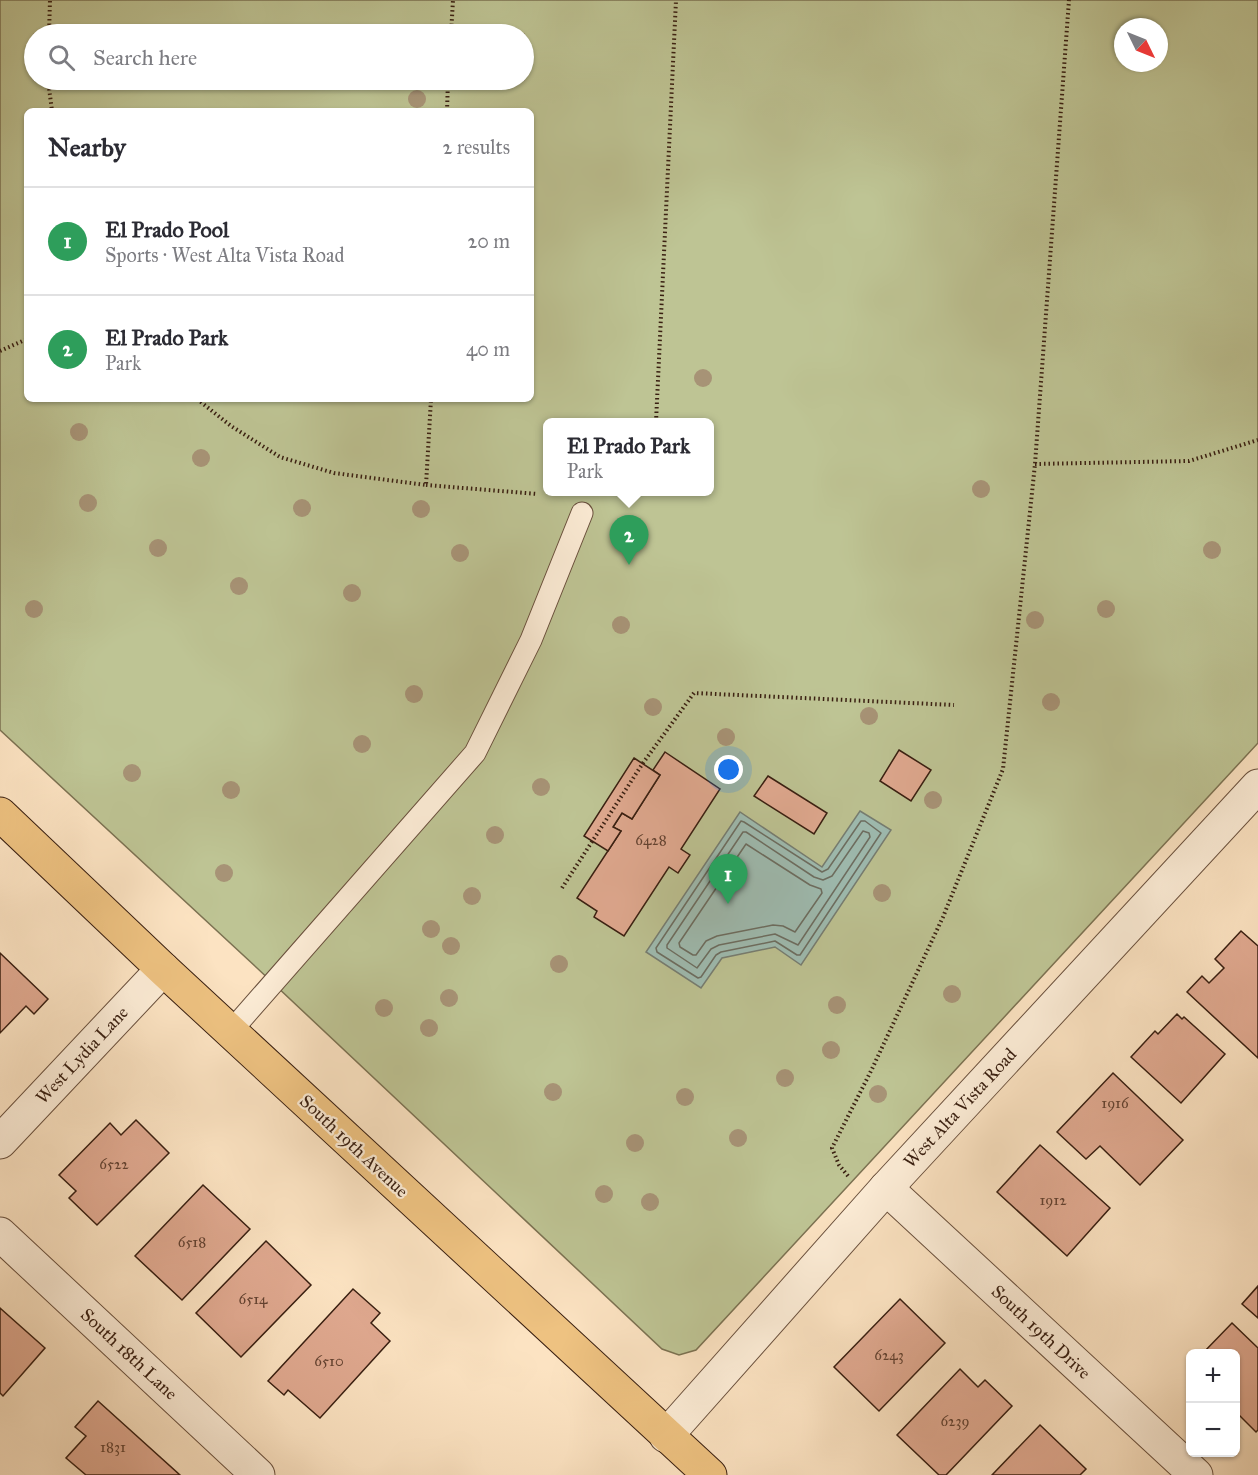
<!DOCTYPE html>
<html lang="en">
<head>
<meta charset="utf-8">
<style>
  :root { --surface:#fff; --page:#f7f7f7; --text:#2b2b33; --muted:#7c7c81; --line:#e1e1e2; --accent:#8f2418 }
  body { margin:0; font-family:"IM FELL Great Primer",serif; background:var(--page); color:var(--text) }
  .controls { position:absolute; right:18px; bottom:18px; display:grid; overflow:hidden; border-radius:9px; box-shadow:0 2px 4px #0004 }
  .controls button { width:54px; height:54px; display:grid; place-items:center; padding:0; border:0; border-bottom:2px solid var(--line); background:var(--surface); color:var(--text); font:30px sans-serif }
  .compass { position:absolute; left:1114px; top:18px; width:54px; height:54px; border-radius:50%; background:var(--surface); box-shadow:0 2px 4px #0004; rotate:133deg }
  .you { position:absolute; left:729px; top:770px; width:21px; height:21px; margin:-15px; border:4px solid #fff; border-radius:50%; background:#1a73e8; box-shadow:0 0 0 9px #1a73e833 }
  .badge { display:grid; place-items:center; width:39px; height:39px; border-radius:50%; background:var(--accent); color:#fff; font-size:20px; font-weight:700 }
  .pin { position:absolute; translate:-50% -50px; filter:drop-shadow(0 2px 3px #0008) }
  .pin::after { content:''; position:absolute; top:32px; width:21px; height:18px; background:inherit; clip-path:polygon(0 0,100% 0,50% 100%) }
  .popup { position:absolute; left:543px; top:418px; width:171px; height:78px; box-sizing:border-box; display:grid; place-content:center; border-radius:9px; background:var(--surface); filter:drop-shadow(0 2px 4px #0005); font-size:20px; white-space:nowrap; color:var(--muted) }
  .popup b { font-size:22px; color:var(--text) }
  .popup::after { content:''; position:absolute; left:50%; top:100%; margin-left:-12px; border:12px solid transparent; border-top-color:var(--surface) }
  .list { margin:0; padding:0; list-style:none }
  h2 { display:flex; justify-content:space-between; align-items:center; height:78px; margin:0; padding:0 24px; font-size:26px }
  h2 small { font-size:20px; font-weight:400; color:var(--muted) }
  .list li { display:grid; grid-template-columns:39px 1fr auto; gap:18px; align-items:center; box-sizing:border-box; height:108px; padding:0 24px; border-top:2px solid var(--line) }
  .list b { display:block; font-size:22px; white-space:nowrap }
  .list p { margin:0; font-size:20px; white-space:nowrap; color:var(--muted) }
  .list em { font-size:20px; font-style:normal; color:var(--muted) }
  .icon { flex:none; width:33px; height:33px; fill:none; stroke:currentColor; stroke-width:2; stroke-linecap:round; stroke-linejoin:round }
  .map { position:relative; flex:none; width:1258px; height:1475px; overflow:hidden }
  .search { position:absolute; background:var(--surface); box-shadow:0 2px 4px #0004; left:24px; top:24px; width:510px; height:66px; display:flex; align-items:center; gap:15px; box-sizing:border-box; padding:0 21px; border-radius:33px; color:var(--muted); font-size:22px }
  .panel { position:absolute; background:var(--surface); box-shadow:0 2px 4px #0004; left:24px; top:108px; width:510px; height:294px; border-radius:9px }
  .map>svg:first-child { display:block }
</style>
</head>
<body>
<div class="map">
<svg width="1258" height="1475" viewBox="0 0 1258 1475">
  <rect width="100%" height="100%" fill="#fce3c2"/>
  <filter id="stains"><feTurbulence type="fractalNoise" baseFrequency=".00333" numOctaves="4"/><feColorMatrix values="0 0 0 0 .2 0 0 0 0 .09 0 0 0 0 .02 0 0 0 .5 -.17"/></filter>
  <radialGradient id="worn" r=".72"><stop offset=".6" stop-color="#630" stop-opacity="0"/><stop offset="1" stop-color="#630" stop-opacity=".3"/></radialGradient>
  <path fill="#bec494" stroke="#7c7252" stroke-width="1.5" fill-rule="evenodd" d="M0 0H1258V743L696 1350 679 1355 662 1349 257 968 0 730ZM1123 27H1159V63H1123ZM34 34H524V80H34ZM27 111H531V399H27ZM548 422H710V492H548Z"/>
  <polygon fill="#9fbeb4" stroke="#767e73" stroke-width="1.5" points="860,811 891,830 801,965 775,947 722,958 701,988 646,952 740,812 822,867"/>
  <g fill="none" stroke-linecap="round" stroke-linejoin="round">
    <g stroke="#6c6e62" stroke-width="1.5">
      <polygon points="741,821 744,822 822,872 828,869 861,821 865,821 881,833 800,955 797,955 775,941 721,952 716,955 701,977 698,978 657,952 656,948"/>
      <polygon points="863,831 869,833 870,837 798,945 775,934 719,945 711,949 697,968 667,948 667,945 743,832 746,832 814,877 823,880 832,876"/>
      <polygon points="746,844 810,885 821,889 822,893 795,932 783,926 773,925 717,936 706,941 696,955 693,955 680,947 679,943"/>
    </g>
  </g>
  <g fill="#e0a990" stroke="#391f11" stroke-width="1.5">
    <polygon points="899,750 931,770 911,801 880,781"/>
    <polygon points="665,752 720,789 681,849 690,855 678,873 669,867 624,936 594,917 597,911 577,898 621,831 613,827 622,813 632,819 660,775 653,770"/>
    <polygon points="634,758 660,775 632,819 622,813 613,827 621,831 608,851 584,836"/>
    <polygon points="768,776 827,813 814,834 754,796"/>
    <polygon points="1241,931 1258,946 1258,1058 1187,992 1202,976 1209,983 1224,968 1215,959"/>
    <polygon points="0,953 48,999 34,1014 26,1006 0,1033"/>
    <polygon points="1177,1014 1182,1019 1184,1017 1225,1054 1181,1103 1131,1057 1155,1031 1158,1034"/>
    <polygon points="1113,1073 1183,1140 1140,1185 1100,1146 1086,1159 1057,1132"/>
    <polygon points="136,1120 169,1153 97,1225 69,1198 76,1191 59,1175 110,1123 121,1135"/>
    <polygon points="1040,1145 1110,1208 1067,1256 997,1192"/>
    <polygon points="203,1185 250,1229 182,1300 135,1256"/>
    <polygon points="266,1241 311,1285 241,1357 196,1313"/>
    <polygon points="1258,1286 1258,1318 1242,1304"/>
    <polygon points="353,1289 380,1313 371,1323 390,1341 320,1418 288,1390 284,1395 268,1381"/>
    <polygon points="900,1299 945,1343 879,1411 834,1367"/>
    <polygon points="0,1308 45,1348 3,1396 0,1393"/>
    <polygon points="1232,1323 1258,1348 1258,1430 1256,1432 1236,1412 1236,1354 1202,1354"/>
    <polygon points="960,1369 978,1387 985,1380 1012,1406 946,1475 939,1475 897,1435"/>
    <polygon points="98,1401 180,1475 86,1475 66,1458 86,1436 75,1427"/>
    <polygon points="1040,1425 1086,1469 1080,1475 992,1475"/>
  </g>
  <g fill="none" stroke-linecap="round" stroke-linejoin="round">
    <g stroke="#6a503d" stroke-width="23">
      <polyline id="service" points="231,1031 475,753 531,640 582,513"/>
    </g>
    <g stroke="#6a503d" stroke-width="35">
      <g id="minor">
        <polyline points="0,1142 163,969"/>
        <polyline points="886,1188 1196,1475"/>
        <polyline points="0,1234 258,1475"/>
        <polyline points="666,1436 886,1188 1258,786"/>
      </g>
    </g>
    <g stroke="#391f11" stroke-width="35">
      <polyline id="primary" points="0,814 163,969 710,1475"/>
    </g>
    <g stroke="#391f11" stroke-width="4" stroke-dasharray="1.5 3" stroke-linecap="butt">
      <polyline points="49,34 50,0"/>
      <polyline points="451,34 453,0"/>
      <polyline points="48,80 52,111"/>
      <polyline points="447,111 448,80"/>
      <polyline points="0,351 27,339"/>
      <polyline points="197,399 231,426 280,457 334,473 426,485 431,399"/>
      <polyline points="656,422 676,0"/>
      <polyline points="1035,464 1189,461 1258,440"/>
      <polyline points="426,485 538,494"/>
      <polyline points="562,888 643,763 694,693 954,705"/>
      <polyline points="848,1176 839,1165 832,1148 872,1069 943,917 1003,769 1035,464 1069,0"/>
    </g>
    <use href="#service" stroke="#fdedd7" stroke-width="21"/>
    <use href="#minor" stroke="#fdedd7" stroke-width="33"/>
    <use href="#primary" stroke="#eec281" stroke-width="33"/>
  </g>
  <g fill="#a79376">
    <circle cx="417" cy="99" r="9"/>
    <circle cx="703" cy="378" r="9"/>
    <circle cx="79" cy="432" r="9"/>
    <circle cx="201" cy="458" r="9"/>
    <circle cx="981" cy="489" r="9"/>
    <circle cx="88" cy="503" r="9"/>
    <circle cx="302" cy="508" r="9"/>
    <circle cx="421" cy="509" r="9"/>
    <circle cx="158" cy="548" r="9"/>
    <circle cx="1212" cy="550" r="9"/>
    <circle cx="460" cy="553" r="9"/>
    <circle cx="239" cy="586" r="9"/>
    <circle cx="352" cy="593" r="9"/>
    <circle cx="34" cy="609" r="9"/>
    <circle cx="1106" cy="609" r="9"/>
    <circle cx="1035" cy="620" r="9"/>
    <circle cx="621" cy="625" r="9"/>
    <circle cx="414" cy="694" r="9"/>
    <circle cx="1051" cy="702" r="9"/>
    <circle cx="653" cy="707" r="9"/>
    <circle cx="869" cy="716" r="9"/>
    <circle cx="726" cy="737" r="9"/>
    <circle cx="362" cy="744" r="9"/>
    <circle cx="132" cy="773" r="9"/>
    <circle cx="541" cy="787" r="9"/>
    <circle cx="231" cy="790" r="9"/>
    <circle cx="933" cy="800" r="9"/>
    <circle cx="495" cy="835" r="9"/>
    <circle cx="224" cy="873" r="9"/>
    <circle cx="882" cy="893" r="9"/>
    <circle cx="472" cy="896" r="9"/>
    <circle cx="431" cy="929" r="9"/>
    <circle cx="451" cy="946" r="9"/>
    <circle cx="559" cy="964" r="9"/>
    <circle cx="952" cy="994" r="9"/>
    <circle cx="449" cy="998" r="9"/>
    <circle cx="837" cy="1005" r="9"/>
    <circle cx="384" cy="1008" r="9"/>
    <circle cx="429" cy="1028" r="9"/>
    <circle cx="831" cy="1050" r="9"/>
    <circle cx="785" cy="1078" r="9"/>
    <circle cx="553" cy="1092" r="9"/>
    <circle cx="878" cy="1094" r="9"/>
    <circle cx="685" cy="1097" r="9"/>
    <circle cx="738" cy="1138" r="9"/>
    <circle cx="635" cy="1143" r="9"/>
    <circle cx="604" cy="1194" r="9"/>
    <circle cx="650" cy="1202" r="9"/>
  </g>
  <g text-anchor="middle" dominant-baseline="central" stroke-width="4.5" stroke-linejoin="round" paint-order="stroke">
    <g font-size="15" fill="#634231">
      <text x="651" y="840">6428</text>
      <text x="1115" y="1103">1916</text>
      <text x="114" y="1164">6522</text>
      <text x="1053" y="1200">1912</text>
      <text x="192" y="1242">6518</text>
      <text x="253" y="1299">6514</text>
      <text x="889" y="1355">6243</text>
      <text x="329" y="1361">6510</text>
      <text x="955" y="1421">6239</text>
      <text x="113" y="1447">1831</text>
    </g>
    <g font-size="18" fill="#391f11" stroke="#fdedd7">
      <text transform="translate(82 1055) rotate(-47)">West Lydia Lane</text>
      <text transform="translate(960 1108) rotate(-47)">West Alta Vista Road</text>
      <text transform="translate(354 1146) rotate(43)">South 19th Avenue</text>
      <text transform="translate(1041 1332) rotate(43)">South 19th Drive</text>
      <text transform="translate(129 1354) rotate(43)">South 18th Lane</text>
    </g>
  </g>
  <rect width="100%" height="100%" filter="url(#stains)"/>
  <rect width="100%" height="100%" fill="url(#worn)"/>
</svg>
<div class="controls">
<button>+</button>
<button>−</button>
</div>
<svg class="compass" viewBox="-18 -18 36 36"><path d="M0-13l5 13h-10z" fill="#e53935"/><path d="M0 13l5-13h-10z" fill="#7c7c81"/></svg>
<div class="you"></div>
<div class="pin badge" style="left:728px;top:904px;background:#2e9e5b">1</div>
<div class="pin badge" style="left:629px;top:565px;background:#2e9e5b">2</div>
<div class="popup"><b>El Prado Park</b>Park</div>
<div class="search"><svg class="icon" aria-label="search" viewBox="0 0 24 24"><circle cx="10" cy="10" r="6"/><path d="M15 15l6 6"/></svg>Search here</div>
<section class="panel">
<h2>Nearby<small>2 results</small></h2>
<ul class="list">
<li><span class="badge" style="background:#2e9e5b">1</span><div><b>El Prado Pool</b><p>Sports · West Alta Vista Road</p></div><em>20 m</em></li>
<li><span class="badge" style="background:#2e9e5b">2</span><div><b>El Prado Park</b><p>Park</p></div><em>40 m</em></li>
</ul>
</section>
</div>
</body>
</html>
